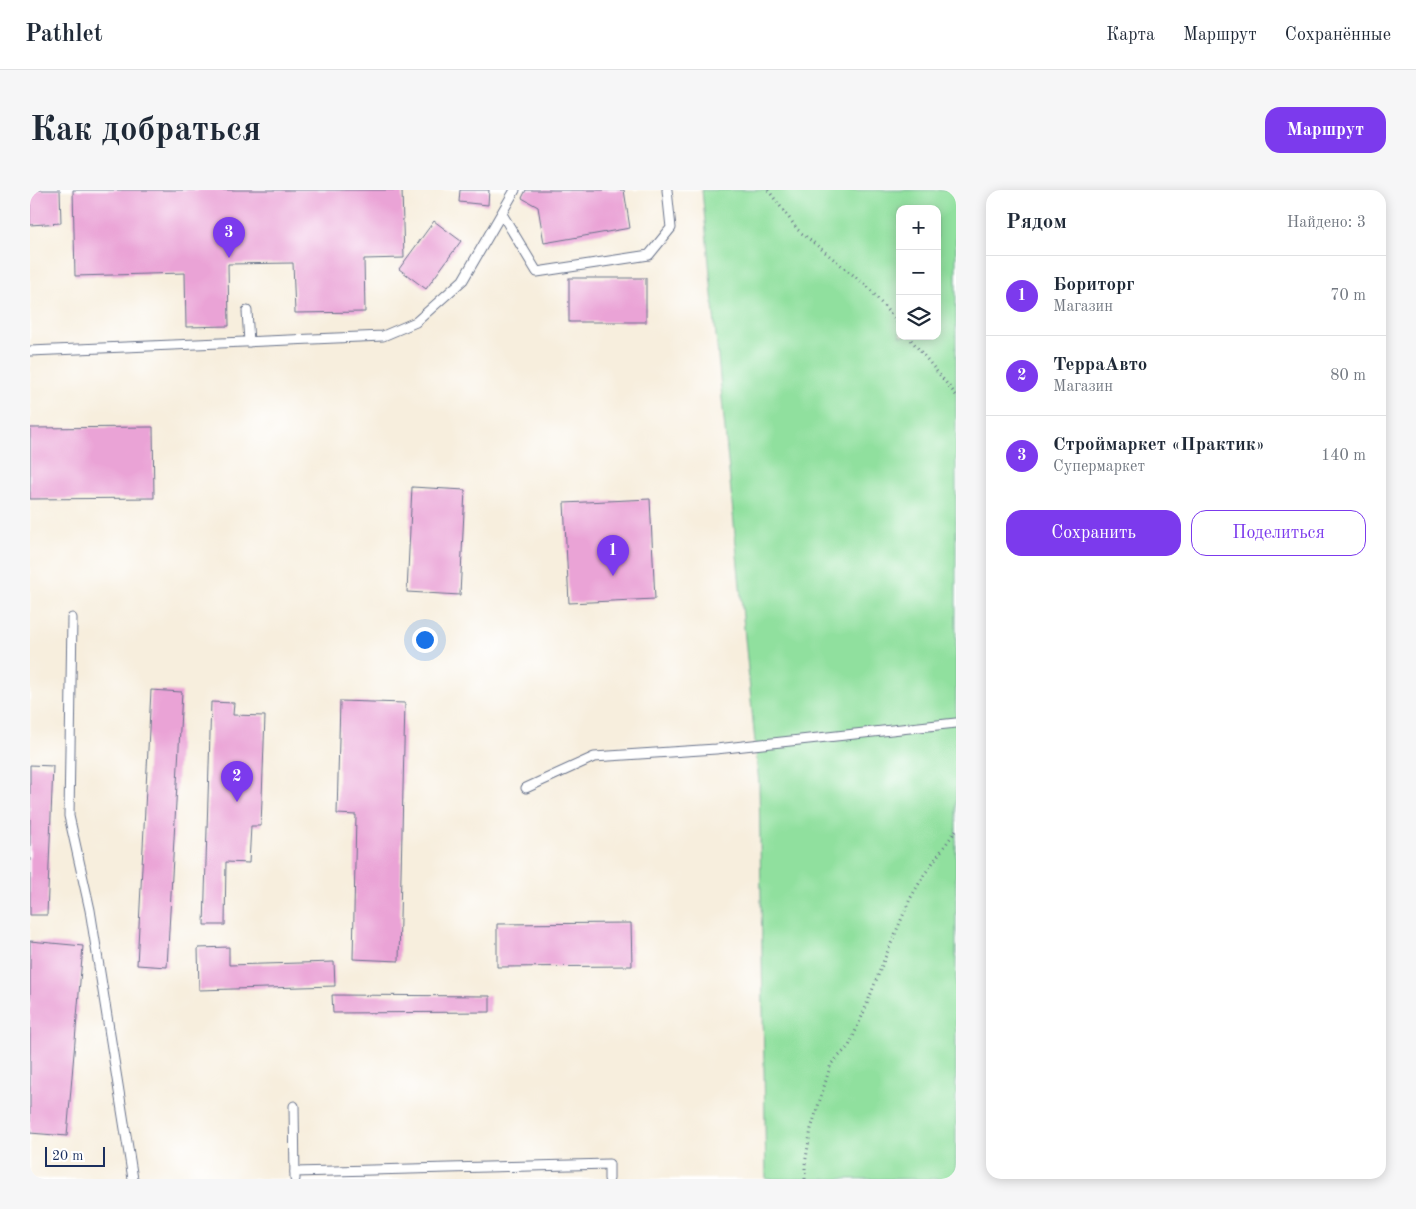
<!DOCTYPE html>
<html lang="ru">
<head>
<meta charset="utf-8">
<style>
  :root { --surface:#fff; --page:#f6f6f7; --text:#1f2937; --muted:#747a83; --line:#e0e1e3; --accent:#7c3aed }
  body { margin:0; font-family:"Old Standard TT",serif; background:var(--page); color:var(--text) }
  .controls { position:absolute; right:15px; top:15px; display:grid; overflow:hidden; border-radius:10px; box-shadow:0 2px 12px #0003 }
  .controls button { width:45px; height:45px; display:grid; place-items:center; padding:0; border:0; border-bottom:1px solid var(--line); background:var(--surface); color:var(--text); font:25px sans-serif }
  .scale { position:absolute; left:15px; bottom:12px; width:60px; box-sizing:border-box; padding-left:5px; border:2px solid #1b2f5e; border-top:0; font-size:14px; line-height:18px; white-space:nowrap; color:#1b2f5e; -webkit-text-stroke:4px #fff; paint-order:stroke }
  .you { position:absolute; left:394px; top:449px; width:18px; height:18px; margin:-12px; border:4px solid #fff; border-radius:50%; background:#1a73e8; box-shadow:0 0 0 8px #1a73e833 }
  .badge { display:grid; place-items:center; width:32px; height:32px; border-radius:50%; background:var(--accent); color:#fff; font-size:16px; font-weight:700 }
  .pin { position:absolute; translate:-50% -41px; filter:drop-shadow(0 1px 2px #0008) }
  .pin::after { content:''; position:absolute; top:26px; width:18px; height:15px; background:inherit; clip-path:polygon(0 0,100% 0,50% 100%) }
  .list { margin:0; padding:0; list-style:none }
  h2 { display:flex; justify-content:space-between; align-items:center; height:65px; margin:0; padding:0 20px; font-size:21px }
  h2 small { font-size:16px; font-weight:400; color:var(--muted) }
  .list li { display:grid; grid-template-columns:32px 1fr auto; gap:15px; align-items:center; box-sizing:border-box; height:80px; padding:0 20px; border-top:1px solid var(--line) }
  .list b { display:block; font-size:19px; white-space:nowrap }
  .list p { margin:0; font-size:16px; white-space:nowrap; color:var(--muted) }
  .list em { font-size:16px; font-style:normal; color:var(--muted) }
  .actions { display:flex; gap:10px; padding:15px 20px }
  .actions a { flex:1; padding:11px 0; border:1px solid var(--accent); border-radius:15px; text-align:center; font-size:18px; color:var(--accent) }
  .actions .main { background:var(--accent); color:#fff }
  .icon { flex:none; width:28px; height:28px; fill:none; stroke:currentColor; stroke-width:2; stroke-linecap:round; stroke-linejoin:round }
  .map { position:relative; flex:none; width:926px; height:989px; overflow:hidden; border-radius:15px }
  header { display:flex; align-items:center; gap:30px; box-sizing:border-box; height:70px; padding:0 25px; background:var(--surface); border-bottom:1px solid var(--line) }
  header strong { font-size:24px }
  nav { display:flex; gap:28px; margin-inline-start:auto; font-size:18px }
  .intro { display:flex; align-items:center; justify-content:space-between; box-sizing:border-box; height:120px; padding:0 30px }
  h1 { margin:0; font-size:35px }
  .button { padding:12px 22px; border-radius:15px; background:var(--accent); color:#fff; font-size:18px; font-weight:700 }
  main { display:flex; gap:30px; padding:0 30px }
  aside { flex:1; background:var(--surface); border-radius:15px; box-shadow:0 2px 12px #0003 }
  .map>svg:first-child { display:block }
</style>
</head>
<body>
<header>
<strong>Pathlet</strong>
<nav><a>Карта</a><a>Маршрут</a><a>Сохранённые</a></nav>
</header>
<div class="intro"><h1>Как добраться</h1><a class="button">Маршрут</a></div>
<main>
<div class="map">
<svg width="926" height="989" viewBox="0 0 926 989">
  <rect width="100%" height="100%" fill="#fff"/>
  <filter id="ink" filterUnits="userSpaceOnUse"><feTurbulence type="fractalNoise" baseFrequency=".02" numOctaves="2"/><feDisplacementMap in="SourceGraphic" scale="10" xChannelSelector="R" yChannelSelector="G"/><feConvolveMatrix kernelMatrix="1 2 1 2 8 2 1 2 1" color-interpolation-filters="sRGB"/></filter>
  <filter id="wash" filterUnits="userSpaceOnUse"><feTurbulence type="fractalNoise" baseFrequency=".0096" numOctaves="4" result="noise"/><feDisplacementMap in="SourceGraphic" scale="20" xChannelSelector="R" yChannelSelector="G"/><feGaussianBlur stdDeviation="1.12" result="paint"/><feColorMatrix in="noise" values="0 0 0 0 0 0 0 0 0 0 0 0 0 0 0 0 0 1.4 0 .05"/><feComposite in="paint" operator="in"/></filter>
  <g filter="url(#wash)">
    <rect width="100%" height="100%" fill="#f7eedd"/>
    <path fill="#90e09e" stroke="#56887e" fill-rule="evenodd" d="M672 0H926V989H736L729 594ZM870 19H907V146H870Z"/>
    <g id="blocks">
      <g fill="#eaa3d6">
        <polygon points="0,0 30,0 31,33 0,35"/>
        <polygon points="43,0 372,0 374,68 334,69 335,122 265,123 263,73 198,74 199,136 156,137 155,83 45,86"/>
        <polygon points="430,0 459,0 458,15 429,12"/>
        <polygon points="496,0 594,0 600,38 514,53 508,17 492,8"/>
        <polygon points="404,31 431,51 396,99 369,79"/>
        <rect x="539" y="88" width="77" height="44"/>
        <polygon points="123,237 124,308 0,309 0,238"/>
        <polygon points="382,297 435,300 430,405 377,402"/>
        <polygon points="620,309 625,409 539,413 534,313"/>
        <polygon points="121,500 152,502 137,777 107,775"/>
        <polygon points="310,511 375,513 369,771 323,769 326,625 307,624"/>
        <polygon points="181,512 204,513 203,525 235,526 231,636 221,636 219,673 196,672 195,735 174,735"/>
        <polygon points="0,575 23,576 17,725 0,725"/>
        <polygon points="601,733 602,776 467,777 467,734"/>
        <polygon points="0,751 53,756 37,946 0,943"/>
        <polygon points="199,757 199,775 304,772 305,796 169,800 168,758"/>
        <polygon points="302,805 460,806 460,822 303,823"/>
      </g>
    </g>
  </g>
  <g filter="url(#ink)">
    <use href="#blocks" fill-opacity="0" stroke="#68728a" stroke-width="1"/>
    <g fill="none" stroke-linecap="round" stroke-linejoin="round">
      <g stroke="#68728a" stroke-width="11">
        <g id="lane">
          <polyline points="472,24 507,82 619,65 641,38 637,0"/>
          <polyline points="217,121 219,152"/>
          <polyline points="0,161 353,146 386,132 433,90 485,0"/>
          <polyline points="42,428 39,626 60,720 103,989"/>
          <polyline points="496,598 564,567 686,559 926,533"/>
          <polyline points="264,916 265,989"/>
          <polyline points="265,982 579,974 579,989"/>
        </g>
      </g>
      <g stroke="#68728a" stroke-width="3" stroke-dasharray="1 4" stroke-linecap="butt">
        <polyline points="738,0 768,40 839,98 870,136"/>
        <polyline points="878,146 926,205"/>
        <polyline points="775,989 775,974 781,939 801,874 819,856 833,824 854,770 880,709 894,685 926,640"/>
      </g>
      <use href="#lane" stroke="#fff" stroke-width="9"/>
    </g>
  </g>
</svg>
<div class="controls">
<button>+</button>
<button>−</button>
<button><svg class="icon" aria-label="layers" viewBox="0 0 24 24"><path d="M12 4l9 5-9 5-9-5zM3 14l9 5 9-5"/></svg></button>
</div>
<div class="scale">20 m</div>
<div class="you"></div>
<div class="pin badge" style="left:583px;top:386px">1</div>
<div class="pin badge" style="left:207px;top:612px">2</div>
<div class="pin badge" style="left:199px;top:68px">3</div>
</div>
<aside>
<h2>Рядом<small>Найдено: 3</small></h2>
<ul class="list">
<li><span class="badge">1</span><div><b>Бориторг</b><p>Магазин</p></div><em>70 m</em></li>
<li><span class="badge">2</span><div><b>ТерраАвто</b><p>Магазин</p></div><em>80 m</em></li>
<li><span class="badge">3</span><div><b>Строймаркет «Практик»</b><p>Супермаркет</p></div><em>140 m</em></li>
</ul>
<div class="actions"><a class="main">Сохранить</a><a>Поделиться</a></div>
</aside>
</main>
</body>
</html>
